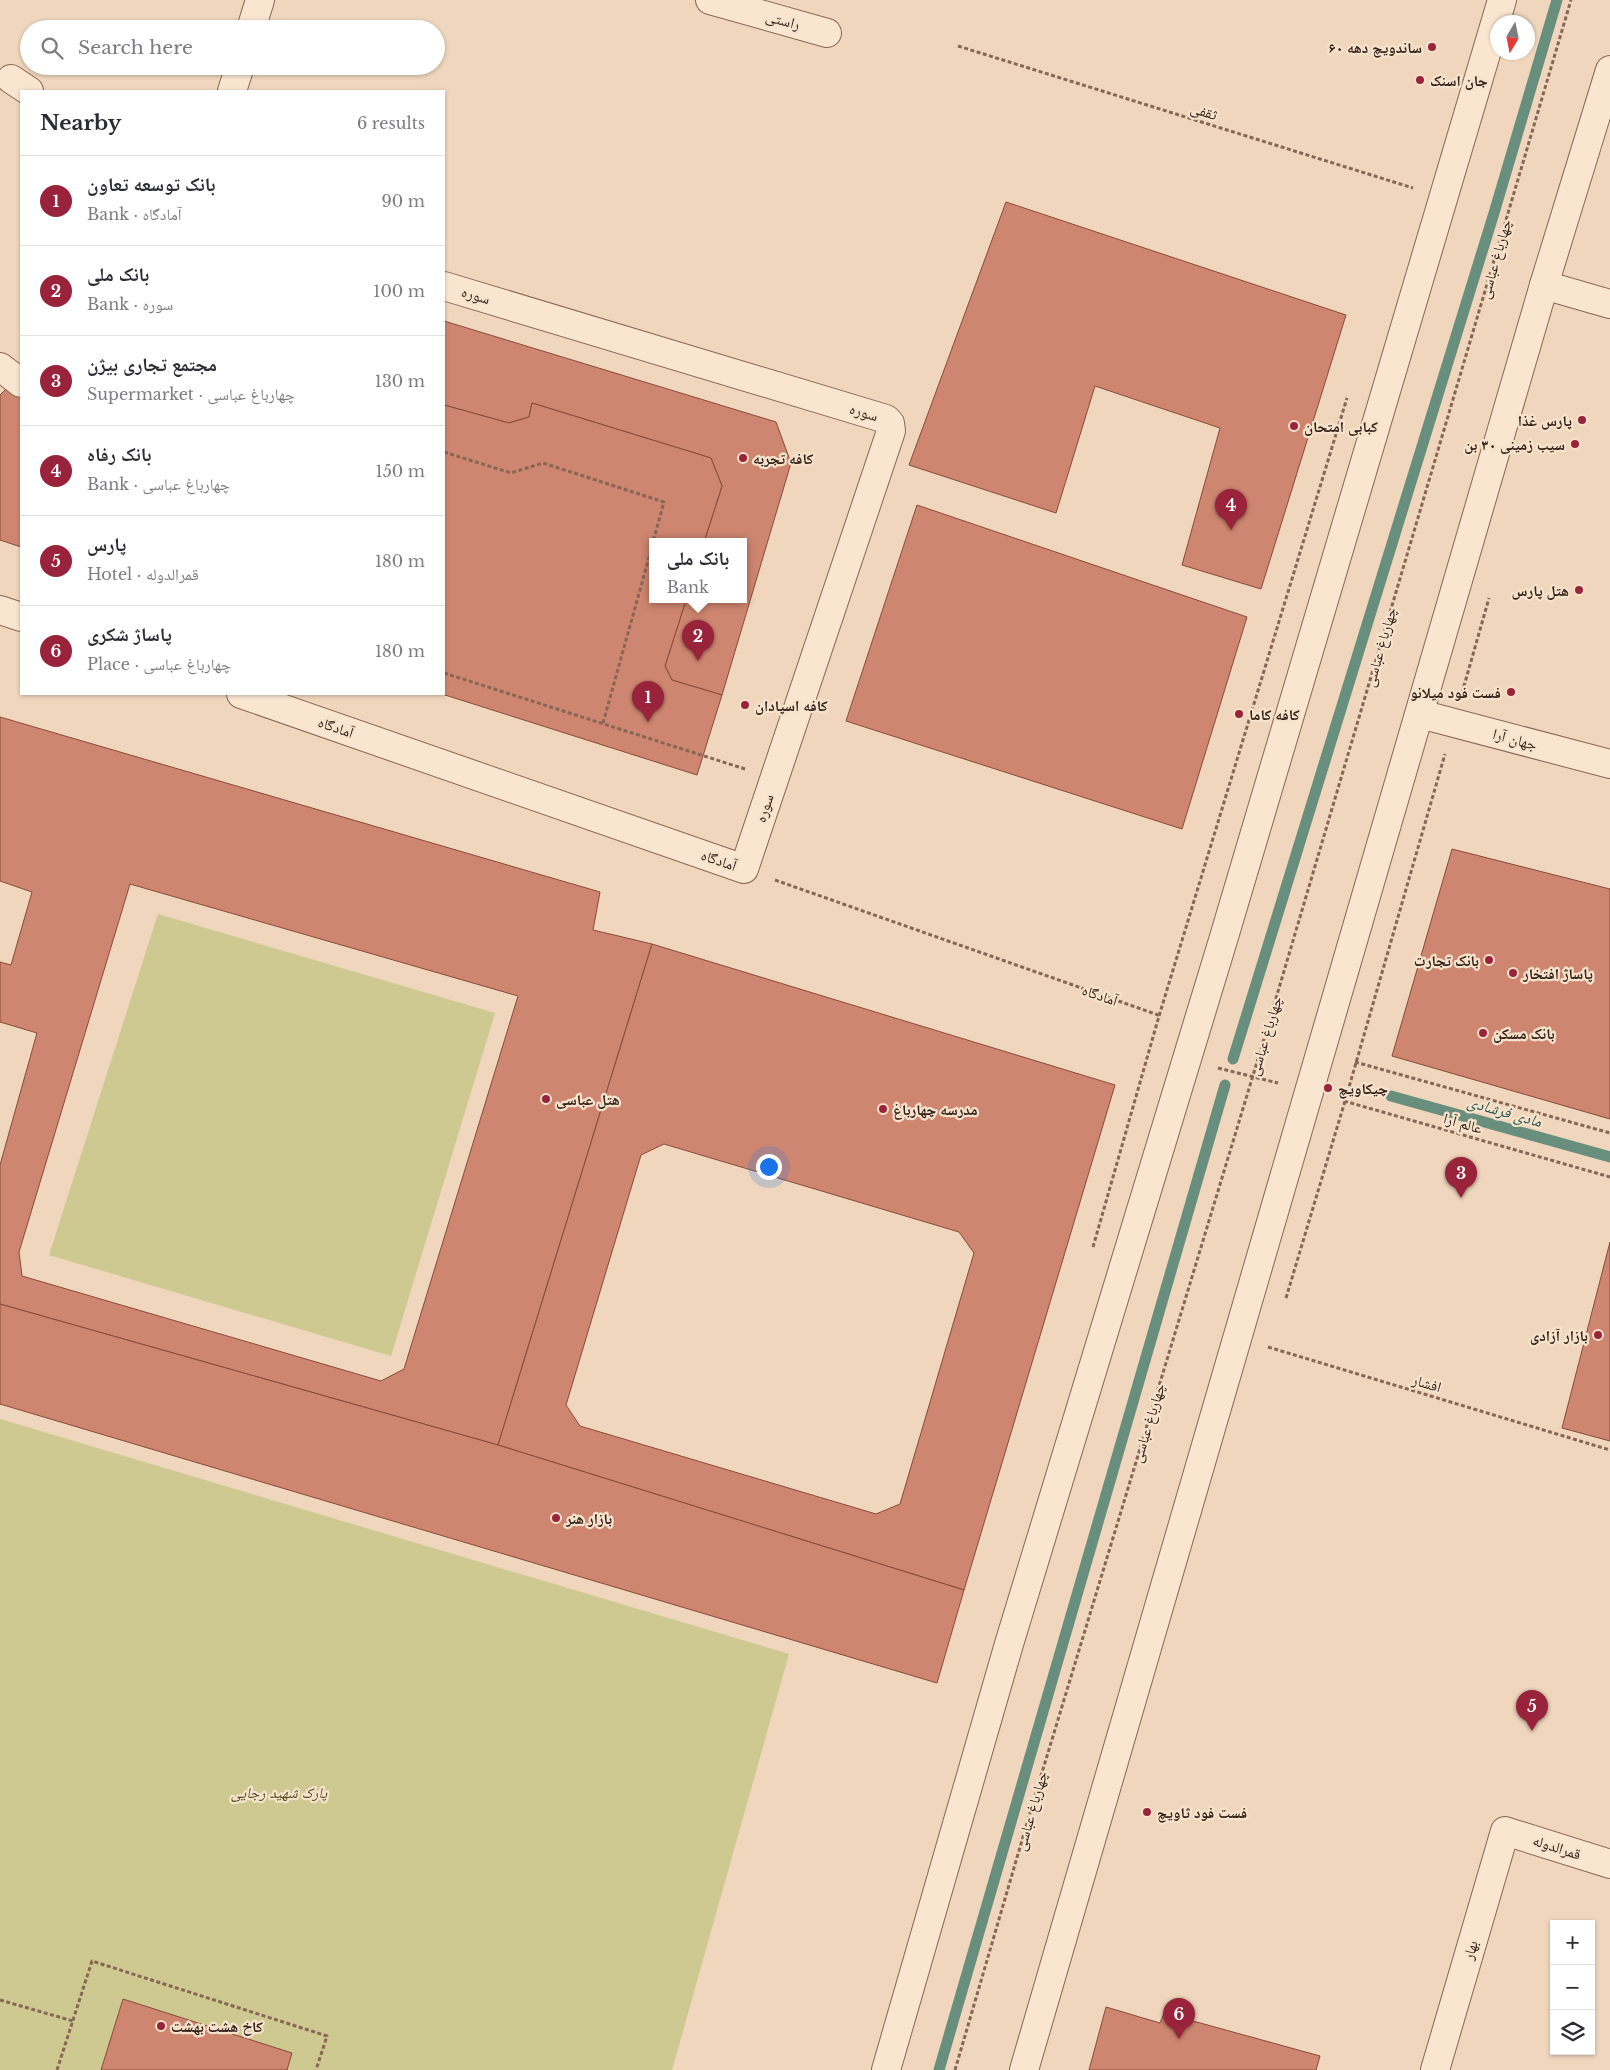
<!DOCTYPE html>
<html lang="en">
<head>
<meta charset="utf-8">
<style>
  :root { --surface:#fff; --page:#f2f2f3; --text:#2b2b33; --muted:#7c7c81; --line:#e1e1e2; --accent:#99233a }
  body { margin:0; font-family:"Libre Baskerville","Noto Naskh Arabic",serif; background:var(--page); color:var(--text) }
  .controls { position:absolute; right:15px; bottom:15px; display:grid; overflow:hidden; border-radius:0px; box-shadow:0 1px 4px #0004 }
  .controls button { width:45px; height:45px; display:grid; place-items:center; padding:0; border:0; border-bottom:1px solid var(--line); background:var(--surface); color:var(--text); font:25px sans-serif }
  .compass { position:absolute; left:1490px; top:15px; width:45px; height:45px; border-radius:50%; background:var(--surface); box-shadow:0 1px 4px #0004; rotate:190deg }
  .you { position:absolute; left:768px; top:1166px; width:18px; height:18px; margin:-12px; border:4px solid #fff; border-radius:50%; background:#1a73e8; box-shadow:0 0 0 8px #1a73e833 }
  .badge { display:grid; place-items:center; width:32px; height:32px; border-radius:50%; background:var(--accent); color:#fff; font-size:16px; font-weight:700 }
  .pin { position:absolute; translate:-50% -41px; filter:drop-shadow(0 1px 2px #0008) }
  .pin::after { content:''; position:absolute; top:26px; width:18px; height:15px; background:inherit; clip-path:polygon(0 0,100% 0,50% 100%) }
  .popup { position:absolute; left:649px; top:538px; width:98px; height:65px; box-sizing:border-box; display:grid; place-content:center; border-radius:0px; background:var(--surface); filter:drop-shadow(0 1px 4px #0005); font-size:16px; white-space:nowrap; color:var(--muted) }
  .popup b { font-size:19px; color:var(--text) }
  .popup::after { content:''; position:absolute; left:50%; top:100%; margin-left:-10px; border:10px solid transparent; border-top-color:var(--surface) }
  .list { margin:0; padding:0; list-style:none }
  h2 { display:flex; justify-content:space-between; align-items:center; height:65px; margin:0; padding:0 20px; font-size:21px }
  h2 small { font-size:16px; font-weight:400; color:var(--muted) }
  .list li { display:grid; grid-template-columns:32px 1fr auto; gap:15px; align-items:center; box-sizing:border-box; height:90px; padding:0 20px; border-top:1px solid var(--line) }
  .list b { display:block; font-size:19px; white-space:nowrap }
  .list p { margin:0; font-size:16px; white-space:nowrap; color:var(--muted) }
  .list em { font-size:16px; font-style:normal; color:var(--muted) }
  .icon { flex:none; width:28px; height:28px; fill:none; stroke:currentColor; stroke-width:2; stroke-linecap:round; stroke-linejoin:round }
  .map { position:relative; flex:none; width:1610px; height:2070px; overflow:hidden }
  .search { position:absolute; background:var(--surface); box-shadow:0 1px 4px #0004; left:20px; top:20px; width:425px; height:55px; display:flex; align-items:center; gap:12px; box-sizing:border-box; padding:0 18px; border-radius:28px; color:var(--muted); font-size:19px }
  .panel { position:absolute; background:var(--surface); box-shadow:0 1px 4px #0004; left:20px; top:90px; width:425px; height:605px; border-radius:0px }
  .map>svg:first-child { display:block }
</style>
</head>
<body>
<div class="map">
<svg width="1610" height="2070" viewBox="0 0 1610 2070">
  <rect width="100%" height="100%" fill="#efd6bc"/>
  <g fill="#cdc990">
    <polygon points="158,914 495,1013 391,1356 49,1255"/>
    <polygon points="0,1419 789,1654 672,2070 0,2070"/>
  </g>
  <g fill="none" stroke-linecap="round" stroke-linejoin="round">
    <g stroke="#688e7d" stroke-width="11">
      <polyline points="1233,1059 1494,213 1557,0"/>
      <polyline points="1391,1096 1610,1157"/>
      <polyline points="939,2070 1225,1085"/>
    </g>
  </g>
  <g fill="#cf8670" stroke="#884a3a" fill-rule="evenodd">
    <polygon points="1006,202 1346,315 1261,589 1182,565 1220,428 1095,386 1056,513 909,465"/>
    <polygon points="444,321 776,422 791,463 722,695 672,680 665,666 686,600 743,600 743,542 704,542 722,486 711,458 532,403 529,417 509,423 444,405"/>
    <polygon points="7,388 21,397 21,547 0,540 0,395"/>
    <polygon points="532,403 711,458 722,486 704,542 653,542 653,600 686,600 665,666 672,680 722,695 697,775 442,694 444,694 444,405 509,423 529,417"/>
    <polygon points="917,505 1247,617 1182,829 846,721"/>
    <path d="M0 717 600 892 593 930 652 944 498 1445 0 1304V1165L37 1033 0 1022V962L11 965 32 892 0 881ZM130 884 518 996 404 1369 381 1381 22 1276 19 1252Z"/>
    <polygon points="1452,849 1610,889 1610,1119 1392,1056"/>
    <path d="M652 944 1115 1085 964 1590 498 1445ZM664 1144 959 1232 974 1253 900 1504 876 1514 580 1426 566 1405 641 1155Z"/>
    <polygon points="1610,1242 1610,1441 1562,1428"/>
    <polygon points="0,1304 498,1445 964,1590 937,1683 0,1404"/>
    <polygon points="123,1999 292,2053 287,2070 101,2070"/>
    <polygon points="1106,2007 1160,2023 1164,2013 1320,2056 1316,2070 1089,2070"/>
  </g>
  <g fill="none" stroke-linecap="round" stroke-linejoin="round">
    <g stroke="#865" stroke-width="30">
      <g id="pedestrian">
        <polyline points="886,2070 1009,1644 1224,937 1502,0"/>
        <polyline points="1024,2070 1544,285 1610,70"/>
      </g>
    </g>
    <g stroke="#865" stroke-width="30">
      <g id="minor">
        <polyline points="710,0 827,33"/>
        <polyline points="251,29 260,0"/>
        <polyline points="11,79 29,91"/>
        <polyline points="232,91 240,66"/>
        <polyline points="0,367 21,383"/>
        <polyline points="241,694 744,869 891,431 890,423 886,419 444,286"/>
        <polyline points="1420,714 1610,764"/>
        <polyline points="1435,2070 1505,1831 1610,1864"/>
      </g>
    </g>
    <g stroke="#865" stroke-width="30">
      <g id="tertiary">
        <polyline points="1544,285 1610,304"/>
        <polyline points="0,610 21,617"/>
      </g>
    </g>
    <g stroke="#865" stroke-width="3" stroke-dasharray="4 2.5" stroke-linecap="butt">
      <polyline points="958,46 1413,188"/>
      <polyline points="444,452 511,473 543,463 664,502 653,542"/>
      <polyline points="444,673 745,769"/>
      <polyline points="1462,693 1489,598"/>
      <polyline points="603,723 653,543"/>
      <polyline points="775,880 1161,1016"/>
      <polyline points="1355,1062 1610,1133"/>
      <polyline points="1218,1068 1278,1083"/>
      <polyline points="1344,1101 1610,1177"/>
      <polyline points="1093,1247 1159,1016 1347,398"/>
      <polyline points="1286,1298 1345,1101 1445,754"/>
      <polyline points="1268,1347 1610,1450"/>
      <polyline points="0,2000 73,2021"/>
      <polyline points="57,2070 92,1961 327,2036 316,2070"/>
      <polyline points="955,2070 1037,1789 1261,1049 1571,0"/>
    </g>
    <use href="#pedestrian" stroke="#fae5d0" stroke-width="28"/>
    <use href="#minor" stroke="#fae5d0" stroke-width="28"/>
    <use href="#tertiary" stroke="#fae5d0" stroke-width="28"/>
  </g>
  <g fill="#99233a" stroke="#f7e2cc" stroke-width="2">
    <circle cx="1432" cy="47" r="5"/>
    <circle cx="1420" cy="80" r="5"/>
    <circle cx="1582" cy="420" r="5"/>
    <circle cx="1294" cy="426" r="5"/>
    <circle cx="1575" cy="444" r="5"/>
    <circle cx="743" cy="458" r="5"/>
    <circle cx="1579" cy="590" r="5"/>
    <circle cx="1511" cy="692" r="5"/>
    <circle cx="745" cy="705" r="5"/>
    <circle cx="1239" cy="714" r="5"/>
    <circle cx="1489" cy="960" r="5"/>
    <circle cx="1513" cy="973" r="5"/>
    <circle cx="1483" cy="1033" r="5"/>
    <circle cx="1328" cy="1088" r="5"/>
    <circle cx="546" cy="1099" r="5"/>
    <circle cx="883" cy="1109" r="5"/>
    <circle cx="1598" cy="1335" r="5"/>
    <circle cx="556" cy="1518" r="5"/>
    <circle cx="1147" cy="1812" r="5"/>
    <circle cx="161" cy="2026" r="5"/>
  </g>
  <g text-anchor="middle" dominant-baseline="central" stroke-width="4.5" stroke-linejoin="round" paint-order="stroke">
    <g font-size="15" fill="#36231b" stroke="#f7e2cc">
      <text transform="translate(783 20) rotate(15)">راستی</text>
      <text transform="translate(1204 111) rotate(17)">ثقفی</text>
      <text transform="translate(1495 259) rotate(-74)">چهارباغ عباسی</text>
      <text transform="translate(476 295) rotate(17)">سوره</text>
      <text transform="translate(864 412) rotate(17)">سوره</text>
      <text transform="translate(1380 647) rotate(-74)">چهارباغ عباسی</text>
      <text transform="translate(336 727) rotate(19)">آمادگاه</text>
      <text transform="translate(1515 739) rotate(15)">جهان آرا</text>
      <text transform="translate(764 808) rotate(-72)">سوره</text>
      <text transform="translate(719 860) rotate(19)">آمادگاه</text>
      <text transform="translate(1100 995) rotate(19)">آمادگاه</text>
      <text transform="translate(1265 1036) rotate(-73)">چهارباغ عباسی</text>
      <text transform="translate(1463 1123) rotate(16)">عالم آرا</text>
      <text transform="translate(1427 1383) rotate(17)">افشار</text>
      <text transform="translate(1148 1423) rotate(-73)">چهارباغ عباسی</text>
      <text transform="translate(1031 1811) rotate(-74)">چهارباغ عباسی</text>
      <text transform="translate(1557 1847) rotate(18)">قمرالدوله</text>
      <text transform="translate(1470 1950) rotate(-74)">بهار</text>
    </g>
    <g font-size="15" font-weight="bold" fill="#36231b" stroke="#f7e2cc" text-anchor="start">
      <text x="1422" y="47" text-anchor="end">ساندویچ دهه ۶۰</text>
      <text x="1430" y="80">جان اسنک</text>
      <text x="1572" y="420" text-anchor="end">پارس غذا</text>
      <text x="1304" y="426">کبابی امتحان</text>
      <text x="1565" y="444" text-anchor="end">سیب زمینی ۳۰ بن</text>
      <text x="753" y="458">کافه تجربه</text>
      <text x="1569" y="590" text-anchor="end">هتل پارس</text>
      <text x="1501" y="692" text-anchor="end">فست فود میلانو</text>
      <text x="755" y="705">كافه اسپادان</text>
      <text x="1249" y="714">کافه کاما</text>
      <text x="1479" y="960" text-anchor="end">بانک تجارت</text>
      <text x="1523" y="973">پاساژ افتخار</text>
      <text x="1493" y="1033">بانک مسکن</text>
      <text x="1338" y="1088">چیکاویچ</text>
      <text x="556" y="1099">هتل عباسی</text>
      <text x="893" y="1109">مدرسه چهارباغ</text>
      <text x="1588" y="1335" text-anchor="end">بازار آزادی</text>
      <text x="566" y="1518">بازار هنر</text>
      <text x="1157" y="1812">فست فود ثاویچ</text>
      <text x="171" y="2026">کاخ هشت بهشت</text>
    </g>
    <g font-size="15" font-style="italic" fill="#505320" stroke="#f7e2cc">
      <text x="279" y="1792">پارک شهید رجایی</text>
    </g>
    <g font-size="16" font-style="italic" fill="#29574b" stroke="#f7e2cc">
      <text transform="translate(1505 1111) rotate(16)">مادی فرشادی</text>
    </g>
  </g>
</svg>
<div class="controls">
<button>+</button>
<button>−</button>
<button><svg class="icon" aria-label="layers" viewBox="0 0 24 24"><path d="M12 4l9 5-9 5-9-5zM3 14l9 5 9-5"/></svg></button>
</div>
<svg class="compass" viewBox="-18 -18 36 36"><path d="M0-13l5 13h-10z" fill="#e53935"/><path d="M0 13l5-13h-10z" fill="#7c7c81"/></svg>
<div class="you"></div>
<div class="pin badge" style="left:648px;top:722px">1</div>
<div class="pin badge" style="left:698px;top:661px">2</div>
<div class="popup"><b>بانک ملی</b>Bank</div>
<div class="pin badge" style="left:1461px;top:1198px">3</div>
<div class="pin badge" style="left:1231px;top:530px">4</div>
<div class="pin badge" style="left:1532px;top:1731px">5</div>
<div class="pin badge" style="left:1179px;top:2039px">6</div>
<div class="search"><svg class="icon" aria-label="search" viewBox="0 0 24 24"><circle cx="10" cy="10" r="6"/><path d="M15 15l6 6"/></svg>Search here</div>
<section class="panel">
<h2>Nearby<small>6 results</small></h2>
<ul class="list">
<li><span class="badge">1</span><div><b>بانک توسعه تعاون</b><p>Bank · آمادگاه</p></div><em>90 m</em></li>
<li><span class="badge">2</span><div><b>بانک ملی</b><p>Bank · سوره</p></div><em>100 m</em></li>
<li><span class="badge">3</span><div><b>مجتمع تجاری بیژن</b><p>Supermarket · چهارباغ عباسی</p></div><em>130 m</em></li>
<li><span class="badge">4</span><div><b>بانک رفاه</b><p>Bank · چهارباغ عباسی</p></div><em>150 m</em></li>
<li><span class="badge">5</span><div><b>پارس</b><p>Hotel · قمرالدوله</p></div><em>180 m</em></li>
<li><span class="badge">6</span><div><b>پاساژ شکری</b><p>Place · چهارباغ عباسی</p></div><em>180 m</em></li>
</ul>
</section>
</div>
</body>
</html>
